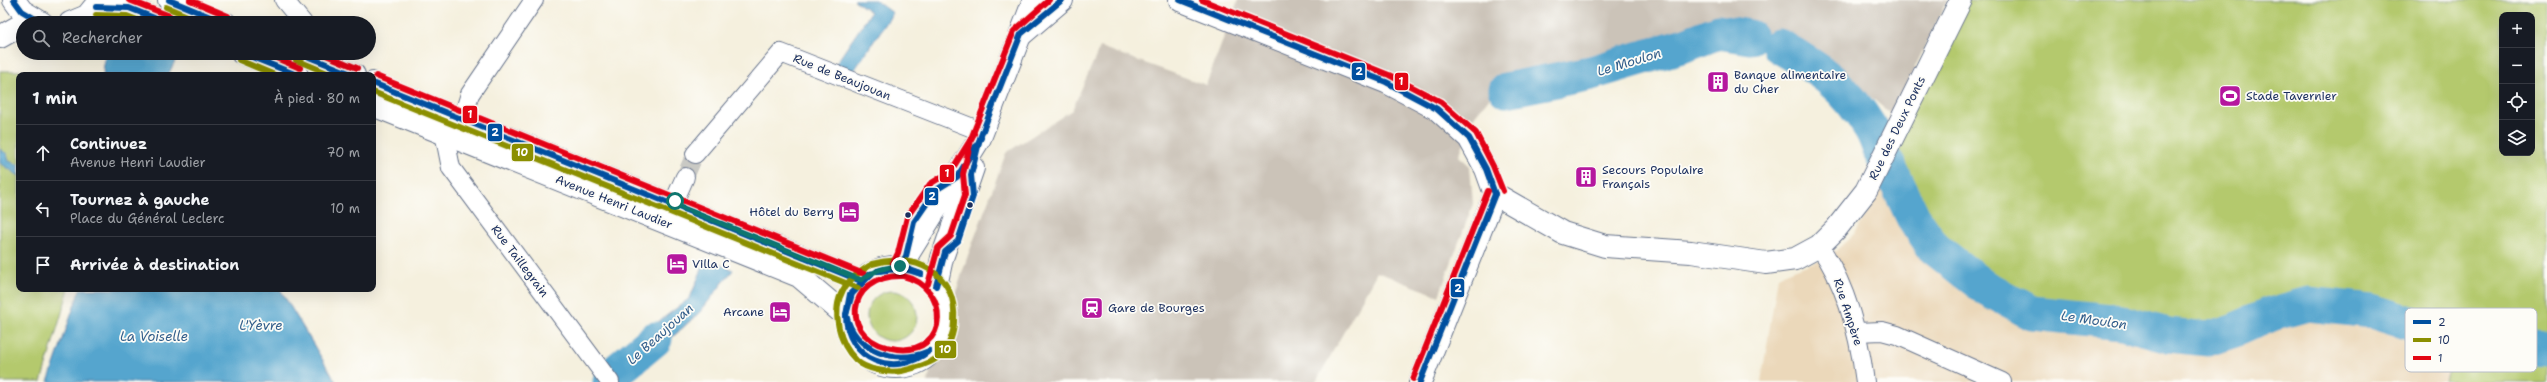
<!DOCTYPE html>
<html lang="fr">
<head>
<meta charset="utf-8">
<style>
  :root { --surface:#171b24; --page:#20242c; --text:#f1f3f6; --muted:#9ea1a6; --line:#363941 }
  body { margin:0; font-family:"Shantell Sans",sans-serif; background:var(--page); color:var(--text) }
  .controls { position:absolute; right:12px; top:12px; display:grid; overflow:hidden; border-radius:8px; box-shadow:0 4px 16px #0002 }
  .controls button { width:36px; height:36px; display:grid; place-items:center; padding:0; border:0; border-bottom:1px solid var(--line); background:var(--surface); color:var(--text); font:20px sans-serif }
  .stop { position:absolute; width:12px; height:12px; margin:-9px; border:3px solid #0f766e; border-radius:50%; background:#fff }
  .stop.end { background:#0f766e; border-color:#fff; box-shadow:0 1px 4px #0008 }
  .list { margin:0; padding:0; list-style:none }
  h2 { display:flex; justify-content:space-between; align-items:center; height:52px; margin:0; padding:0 16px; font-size:17px }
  h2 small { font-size:13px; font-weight:400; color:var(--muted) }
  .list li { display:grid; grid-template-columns:26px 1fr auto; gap:12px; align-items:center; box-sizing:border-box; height:56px; padding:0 16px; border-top:1px solid var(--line) }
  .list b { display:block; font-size:15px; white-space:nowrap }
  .list p { margin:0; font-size:13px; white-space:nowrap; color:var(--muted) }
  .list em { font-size:13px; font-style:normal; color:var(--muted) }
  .icon { flex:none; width:22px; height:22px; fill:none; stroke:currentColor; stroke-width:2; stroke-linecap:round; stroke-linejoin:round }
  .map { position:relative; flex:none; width:2547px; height:382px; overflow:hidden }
  .search { position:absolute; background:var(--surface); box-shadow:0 4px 16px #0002; left:16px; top:16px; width:360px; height:44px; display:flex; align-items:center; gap:10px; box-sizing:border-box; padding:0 14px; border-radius:22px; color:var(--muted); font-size:15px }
  .panel { position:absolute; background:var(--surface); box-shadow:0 4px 16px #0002; left:16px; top:72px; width:360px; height:220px; border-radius:8px }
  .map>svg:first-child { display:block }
</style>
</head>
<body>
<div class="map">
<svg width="2547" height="382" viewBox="0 0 2547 382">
  <rect width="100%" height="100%" fill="#fdfcf7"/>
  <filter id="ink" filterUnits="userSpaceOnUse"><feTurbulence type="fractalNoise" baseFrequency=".025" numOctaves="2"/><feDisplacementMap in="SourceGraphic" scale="8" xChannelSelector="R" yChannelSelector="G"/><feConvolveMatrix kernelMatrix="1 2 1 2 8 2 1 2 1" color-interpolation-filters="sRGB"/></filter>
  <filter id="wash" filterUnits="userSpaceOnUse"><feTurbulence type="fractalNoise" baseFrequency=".012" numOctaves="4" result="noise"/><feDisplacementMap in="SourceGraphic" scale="16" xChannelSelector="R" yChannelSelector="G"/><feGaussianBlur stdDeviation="0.9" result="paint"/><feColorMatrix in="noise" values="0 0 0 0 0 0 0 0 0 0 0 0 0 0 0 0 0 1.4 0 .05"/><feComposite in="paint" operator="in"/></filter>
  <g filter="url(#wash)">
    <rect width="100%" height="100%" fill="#f5f0de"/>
    <polygon fill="#ebd8ba" points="1888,164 1913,217 2072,317 2121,322 2168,335 2235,330 2272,314 2308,304 2365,317 2454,346 2445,382 1761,382 1778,276 1830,256 1854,234 1877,197"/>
    <polygon fill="#cbc3b8" points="1238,0 1947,0 1892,115 1860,88 1793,41 1720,22 1507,76 1474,117 1459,156 1470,166 1473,204 1439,296 1377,272 1316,382 927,382 967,258 1006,153 1072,110 1100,47 1206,85"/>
    <g fill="#b4c96d" stroke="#687c66" fill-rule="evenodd">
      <path d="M1958 0H2547V336L2464 323 2362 295 2308 304 2272 314 2235 330 2208 339 2168 335 2121 322 2032 313 1984 287 1934 248 1913 217 1888 164ZM2502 15H2532V153H2502Z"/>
      <polygon points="0,71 24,71 35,75 19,75 19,289 69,289 41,382 0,382"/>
      <circle cx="892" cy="316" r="25"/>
      <polygon points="2454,346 2513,358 2547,360 2547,382 2445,382"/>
    </g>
    <g fill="#54a5ce" stroke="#386a96">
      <polygon points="854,0 875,0 893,13 851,75 833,68 871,12"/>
      <polygon points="105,53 179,53 168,75 103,75"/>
      <polygon points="0,149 7,154 9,161 19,165 19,176 0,163"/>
      <polygon points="706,259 733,270 700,312 641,366 632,382 627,382 609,359 690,298"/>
      <polygon points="80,289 280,289 336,382 48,382"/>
    </g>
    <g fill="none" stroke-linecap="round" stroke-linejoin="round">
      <g stroke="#54a5ce" stroke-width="35">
        <path d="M1779 46C1821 70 1845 86 1871 129 1878 140 1879 154 1888 164L1913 217 1934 248 1984 287 2032 313 2121 322 2168 335 2208 339 2235 330 2272 314 2308 304 2372 311 2458 338 2514 347 2547 349"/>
        <polyline points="1506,90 1591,73 1688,44 1718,32 1750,37"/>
        <polyline points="610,382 618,370 655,339"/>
      </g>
    </g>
  </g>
  <g filter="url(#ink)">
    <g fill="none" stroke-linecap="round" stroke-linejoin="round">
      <polyline stroke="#c9c9c4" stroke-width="18" stroke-dasharray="18 9" stroke-linecap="butt" points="685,177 695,154"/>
      <g stroke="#67738b" stroke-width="20">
        <g id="street">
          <polyline points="284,0 303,23"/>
          <polyline points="462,119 470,94 534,0"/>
          <polyline points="444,133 451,168 610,382"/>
          <polyline points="695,154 781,53 983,132"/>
          <polyline points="673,204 685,177"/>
          <path d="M1819 246C1847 285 1859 335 1865 382"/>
          <path d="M908 249C913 224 923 197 946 184"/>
          <polyline points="1857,332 1882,331 1897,335 2002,382"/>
        </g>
      </g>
      <g stroke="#67738b" stroke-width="24">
        <g id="secondary">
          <polyline points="14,0 22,11 42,23"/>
          <polyline points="169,0 225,23"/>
          <polyline points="1180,0 1386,82 1437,109 1469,138 1486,169 1495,194"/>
          <polyline points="96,7 129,8 167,23"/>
          <polyline points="70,23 87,16 100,0"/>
          <polyline points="1022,34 1062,0"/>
          <polyline points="0,37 23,24"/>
          <polyline points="242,53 297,75"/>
          <polyline points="299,53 354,75"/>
          <polyline points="373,83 861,281"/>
          <polyline points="373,105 799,276 845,315"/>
          <circle cx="896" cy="317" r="50"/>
          <polyline points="900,267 980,138 1034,0"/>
          <polyline points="936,286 942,258 973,168"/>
        </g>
      </g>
      <g stroke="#67738b" stroke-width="24">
        <polyline id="primary" points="1420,382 1495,194 1563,233 1605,246 1691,252 1766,263 1795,259 1819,246 1836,229 1866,191 1961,0"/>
      </g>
      <use href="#street" stroke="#fff" stroke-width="18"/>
      <use href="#secondary" stroke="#fff" stroke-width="22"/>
      <use href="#primary" stroke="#fff" stroke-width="22"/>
      <g stroke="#fdfcf7" stroke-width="9">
        <g id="bus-1">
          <polyline points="14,0 22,11 42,23"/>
          <polyline points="169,0 225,23"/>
          <polyline points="1180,0 1386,82 1437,109 1469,138 1486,169 1495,194"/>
          <polyline points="96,7 129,8 167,23"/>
          <polyline points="242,53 297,75"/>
          <polyline points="299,53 354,75"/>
          <polyline points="373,83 861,281"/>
          <polyline points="900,267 906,256 914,222 936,190 957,177 981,138"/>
          <polyline points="878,271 898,267 921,274"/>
          <polyline points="878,271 905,268 921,274"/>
          <polyline points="936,286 945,252 958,241 973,196 971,175 980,138 1021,34 1062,0"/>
          <path d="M846 315C855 352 896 365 929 351"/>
          <path d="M846 315C846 360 895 379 929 351"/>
          <polyline points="846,315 850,294 871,274"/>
          <polyline points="846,315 852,294 871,274"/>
          <polyline points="1420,382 1495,194"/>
        </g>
      </g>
      <g stroke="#fdfcf7" stroke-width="9">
        <g id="bus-2">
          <polyline points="166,7 204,23"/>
          <polyline points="96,15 127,16 145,23"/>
          <polyline points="239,60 275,75"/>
          <polyline points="296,60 332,75"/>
          <polyline points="373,92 858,288"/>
          <path d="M869 266C860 272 848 280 843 290 831 311 839 344 856 360 866 370 888 373 902 371 914 368 931 364 941 355 949 347 954 333 954 322 958 272 914 252 872 264"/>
        </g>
      </g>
      <g stroke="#fdfcf7" stroke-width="9">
        <g id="bus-3">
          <polyline points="129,0 170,16"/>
          <polyline points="190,0 228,16"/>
          <polyline points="1202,0 1389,75 1441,102 1476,133 1493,166 1503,191"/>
          <polyline points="264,53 300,68"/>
          <polyline points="321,53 357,68"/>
          <polyline points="376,76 864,274"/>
          <polyline points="893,263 898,253 907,217 930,184 951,171 974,134"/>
          <path d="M903 276C951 287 950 355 897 349 838 343 844 274 903 276Z"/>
          <polyline points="928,284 938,248 951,236 965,195 963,174 972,136 1014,31 1049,0"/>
          <polyline points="1413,379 1488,191"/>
        </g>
      </g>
      <use href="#bus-1" stroke="#004f9f" stroke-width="6"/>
      <use href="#bus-2" stroke="#8b8f00" stroke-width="6"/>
      <use href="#bus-3" stroke="#e30613" stroke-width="6"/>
    </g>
  </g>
  <g fill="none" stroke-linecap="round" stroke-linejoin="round" filter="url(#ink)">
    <path stroke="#0f766e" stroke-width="5" d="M675 201 673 204 861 280C874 271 884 267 900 266"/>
  </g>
  <defs>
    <g id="building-square" transform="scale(1.15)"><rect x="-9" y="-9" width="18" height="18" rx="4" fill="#b5179e" stroke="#fdfcf7"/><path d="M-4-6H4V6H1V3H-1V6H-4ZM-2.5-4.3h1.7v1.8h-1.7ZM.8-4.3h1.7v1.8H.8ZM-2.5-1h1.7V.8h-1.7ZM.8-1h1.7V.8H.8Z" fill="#fff"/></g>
    <g id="stadium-square" transform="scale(1.15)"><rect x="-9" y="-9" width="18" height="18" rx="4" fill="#b5179e" stroke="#fdfcf7"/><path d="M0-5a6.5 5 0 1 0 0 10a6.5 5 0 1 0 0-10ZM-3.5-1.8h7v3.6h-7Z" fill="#fff"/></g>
    <g id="hotel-square" transform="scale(1.15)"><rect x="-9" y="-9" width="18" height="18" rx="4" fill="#b5179e" stroke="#fdfcf7"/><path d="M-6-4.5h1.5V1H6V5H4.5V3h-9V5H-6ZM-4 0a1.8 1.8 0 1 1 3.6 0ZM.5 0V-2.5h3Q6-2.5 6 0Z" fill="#fff"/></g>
    <g id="station-square" transform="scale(1.15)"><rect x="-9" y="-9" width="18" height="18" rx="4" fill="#b5179e" stroke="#fdfcf7"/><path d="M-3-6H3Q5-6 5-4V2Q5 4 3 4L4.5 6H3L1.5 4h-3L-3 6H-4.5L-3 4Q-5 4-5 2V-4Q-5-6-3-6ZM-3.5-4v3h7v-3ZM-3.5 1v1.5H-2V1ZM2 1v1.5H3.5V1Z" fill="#fff"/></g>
  </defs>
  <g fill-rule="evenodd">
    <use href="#building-square" x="1718" y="82"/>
    <use href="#stadium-square" x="2230" y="96"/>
    <use href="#building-square" x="1586" y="177"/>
    <use href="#hotel-square" x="849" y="212"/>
    <use href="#hotel-square" x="677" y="264"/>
    <use href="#station-square" x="1092" y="308"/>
    <use href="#hotel-square" x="780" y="312"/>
  </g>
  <g fill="#1b2f5e" stroke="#fdfcf7" stroke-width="1.5">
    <circle cx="970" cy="205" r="3.5"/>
    <circle cx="908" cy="215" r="3.5"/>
  </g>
  <g text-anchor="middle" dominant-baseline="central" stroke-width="3.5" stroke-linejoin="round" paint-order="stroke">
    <g font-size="12" fill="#1b2f5e" stroke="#fdfcf7" text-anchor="start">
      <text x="1734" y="75">Banque alimentaire<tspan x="1734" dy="14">du Cher</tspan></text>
      <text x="2246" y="96">Stade Tavernier</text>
      <text x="1602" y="170">Secours Populaire<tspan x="1602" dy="14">Français</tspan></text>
      <text x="834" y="212" text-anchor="end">Hôtel du Berry</text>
      <text x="692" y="264">Villa C</text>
      <text x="1108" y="308">Gare de Bourges</text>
      <text x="764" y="312" text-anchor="end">Arcane</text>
    </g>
    <g font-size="12" fill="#1b2f5e" stroke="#fdfcf7">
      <text transform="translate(842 77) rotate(22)">Rue de Beaujouan</text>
      <text transform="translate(1897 128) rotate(-64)">Rue des Deux Ponts</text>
      <text transform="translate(614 202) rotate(22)">Avenue Henri Laudier</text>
      <text transform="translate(520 261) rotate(53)">Rue Taillegrain</text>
      <text transform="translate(1848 312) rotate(72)">Rue Ampère</text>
    </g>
    <g font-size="13" font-style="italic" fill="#325e8b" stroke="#fdfcf7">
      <text transform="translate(1629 62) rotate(-17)">Le Moulon</text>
      <text transform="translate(2094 320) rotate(8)">Le Moulon</text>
      <text x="261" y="325">L'Yèvre</text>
      <text transform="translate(660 334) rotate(-42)">Le Beaujouan</text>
      <text x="154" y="336">La Voiselle</text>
    </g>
  </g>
  <rect x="2405" y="308" width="132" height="64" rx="6" fill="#fdfcf7" stroke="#b9bec9" stroke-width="1"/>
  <rect x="2413" y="320" width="18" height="4" fill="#004f9f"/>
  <rect x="2413" y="338" width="18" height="4" fill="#8b8f00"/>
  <rect x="2413" y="356" width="18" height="4" fill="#e30613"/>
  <g font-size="11" fill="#1b2f5e">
    <text x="2438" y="326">2</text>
    <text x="2438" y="344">10</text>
    <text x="2438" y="362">1</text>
  </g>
  <g stroke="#fdfcf7" stroke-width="1.5">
    <rect x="1351" y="62" width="15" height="19" rx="4" fill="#004f9f"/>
    <rect x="1394" y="72" width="15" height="19" rx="4" fill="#e30613"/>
    <rect x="462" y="105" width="16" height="19" rx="4" fill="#e30613"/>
    <rect x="487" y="123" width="16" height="19" rx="4" fill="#004f9f"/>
    <rect x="511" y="143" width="23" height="19" rx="4" fill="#8b8f00"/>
    <rect x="939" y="164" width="16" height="19" rx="4" fill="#e30613"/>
    <rect x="924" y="187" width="15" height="19" rx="4" fill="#004f9f"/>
    <rect x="1450" y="278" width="15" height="20" rx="4" fill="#004f9f"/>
    <rect x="934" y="340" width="23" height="19" rx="4" fill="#8b8f00"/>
  </g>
  <g font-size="11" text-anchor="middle" font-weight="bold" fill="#fff">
    <text x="1359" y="75">2</text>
    <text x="1401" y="85">1</text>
    <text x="470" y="118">1</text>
    <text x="495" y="136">2</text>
    <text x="522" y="156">10</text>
    <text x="947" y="177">1</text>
    <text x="932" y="200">2</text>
    <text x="1458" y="292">2</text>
    <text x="945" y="353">10</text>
  </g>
</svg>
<div class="controls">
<button>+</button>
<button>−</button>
<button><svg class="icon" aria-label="locate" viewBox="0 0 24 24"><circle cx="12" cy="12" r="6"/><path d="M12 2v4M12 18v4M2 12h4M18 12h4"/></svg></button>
<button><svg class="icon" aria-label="layers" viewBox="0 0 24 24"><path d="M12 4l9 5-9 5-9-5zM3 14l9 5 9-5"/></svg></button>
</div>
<div class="stop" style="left:675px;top:201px"></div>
<div class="stop end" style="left:900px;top:266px"></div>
<div class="search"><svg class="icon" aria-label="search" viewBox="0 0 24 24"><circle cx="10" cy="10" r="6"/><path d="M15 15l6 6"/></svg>Rechercher</div>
<section class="panel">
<h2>1 min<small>À pied · 80 m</small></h2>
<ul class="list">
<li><svg class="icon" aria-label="ahead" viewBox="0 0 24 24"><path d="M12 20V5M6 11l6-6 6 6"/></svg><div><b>Continuez</b><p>Avenue Henri Laudier</p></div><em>70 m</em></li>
<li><svg class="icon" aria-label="left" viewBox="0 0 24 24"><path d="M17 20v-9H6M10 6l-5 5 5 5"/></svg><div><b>Tournez à gauche</b><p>Place du Général Leclerc</p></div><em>10 m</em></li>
<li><svg class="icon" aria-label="arrive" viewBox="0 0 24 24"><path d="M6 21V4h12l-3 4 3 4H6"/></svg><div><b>Arrivée à destination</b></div></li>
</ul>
</section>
</div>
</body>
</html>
